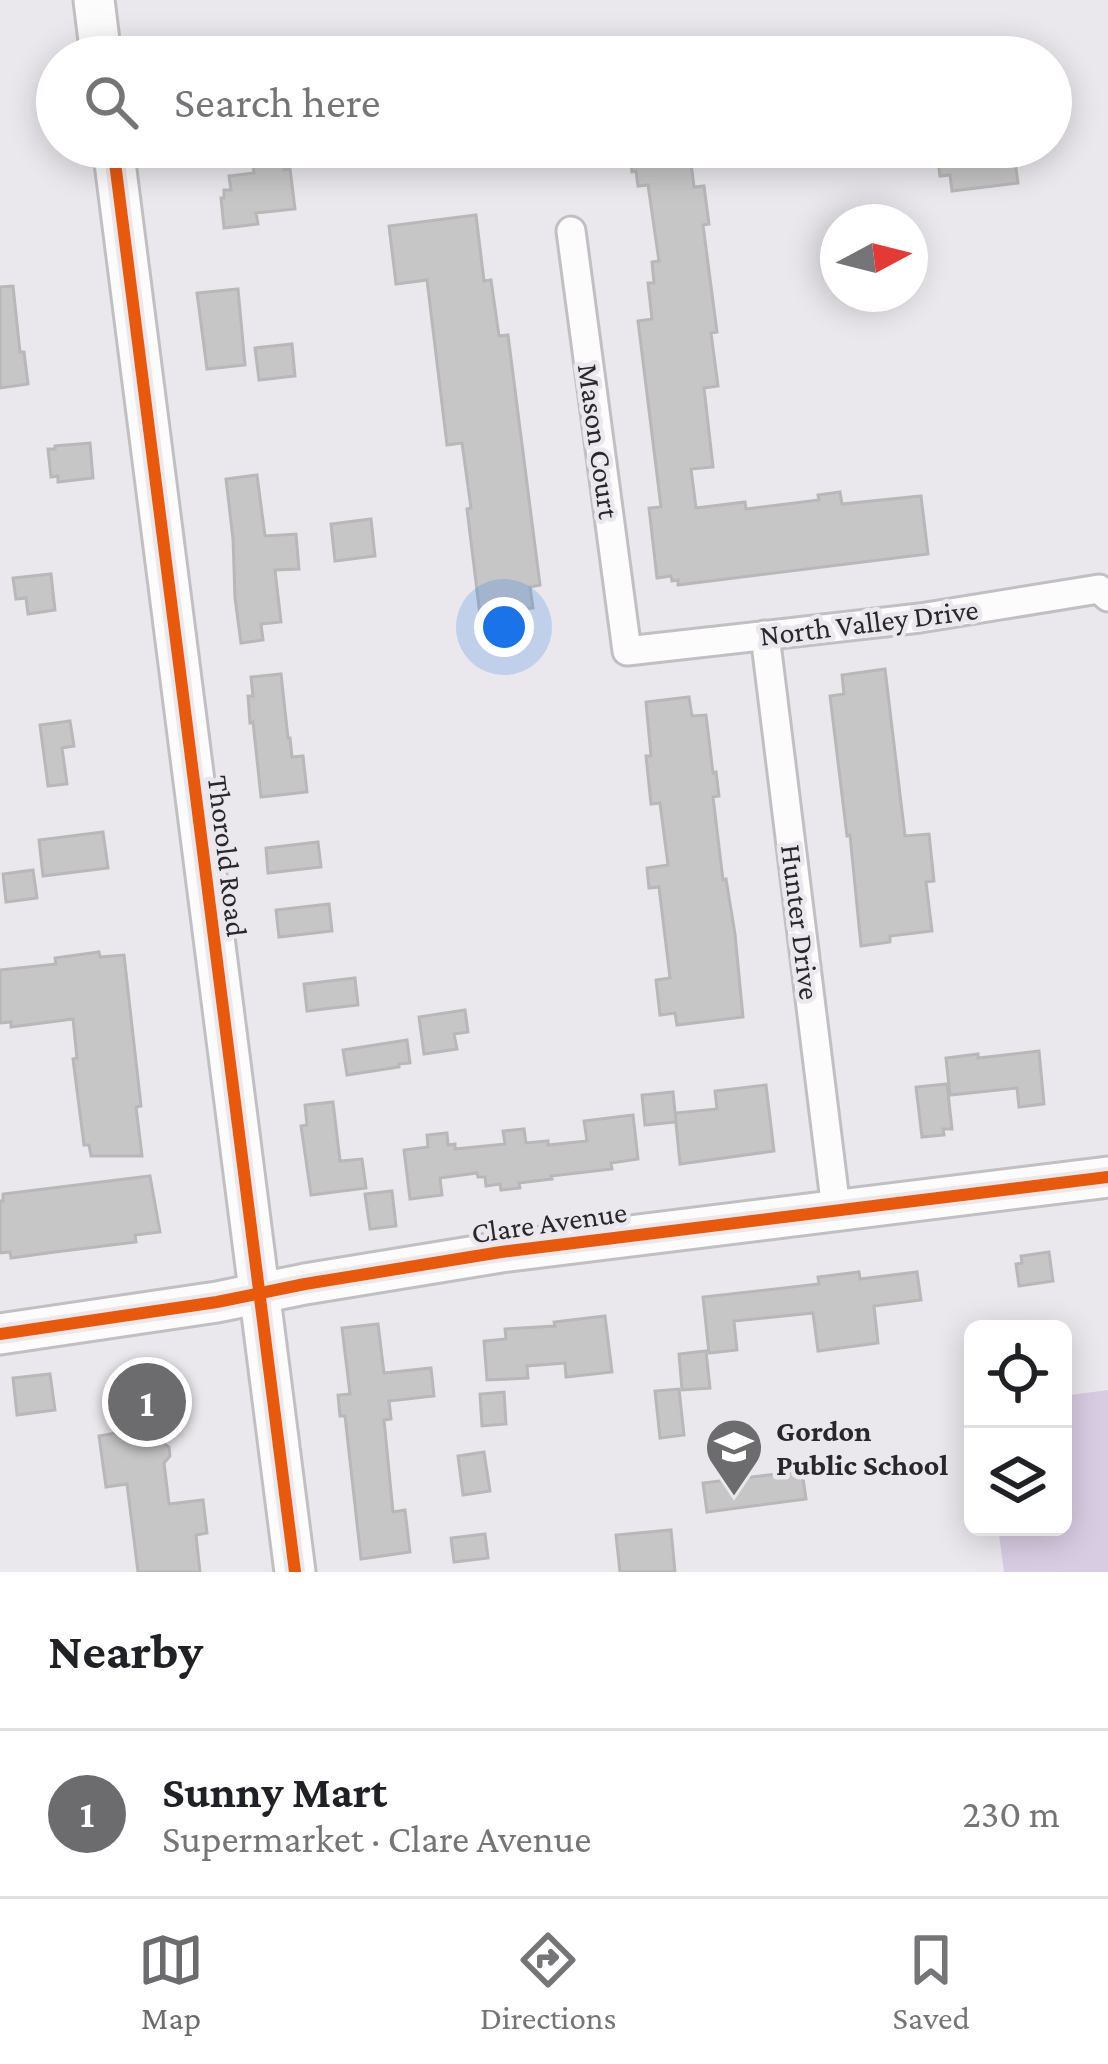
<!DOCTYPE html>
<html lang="en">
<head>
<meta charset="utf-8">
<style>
  :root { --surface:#fff; --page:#f2f2f2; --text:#202124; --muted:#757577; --line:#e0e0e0; --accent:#6c6b6d }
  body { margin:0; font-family:"Crimson Pro",serif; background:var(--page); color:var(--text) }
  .controls { position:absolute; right:36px; bottom:36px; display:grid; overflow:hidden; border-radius:18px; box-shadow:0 6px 30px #0003 }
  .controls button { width:108px; height:108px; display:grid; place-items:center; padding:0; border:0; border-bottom:3px solid var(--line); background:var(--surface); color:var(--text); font:60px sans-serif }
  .compass { position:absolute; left:820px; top:204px; width:108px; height:108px; border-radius:50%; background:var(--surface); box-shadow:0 6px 30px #0003; rotate:83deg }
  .you { position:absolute; left:504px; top:627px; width:42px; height:42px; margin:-30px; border:9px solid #fff; border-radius:50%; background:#1a73e8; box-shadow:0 0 0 18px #1a73e833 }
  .badge { display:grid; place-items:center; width:78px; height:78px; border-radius:50%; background:var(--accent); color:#fff; font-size:39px; font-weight:700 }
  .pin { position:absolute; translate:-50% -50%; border:6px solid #fff; box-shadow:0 3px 12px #0006 }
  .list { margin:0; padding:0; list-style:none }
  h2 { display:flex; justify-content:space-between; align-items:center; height:156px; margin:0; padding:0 48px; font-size:51px }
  h2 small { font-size:39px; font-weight:400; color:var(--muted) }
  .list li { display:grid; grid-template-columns:78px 1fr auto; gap:36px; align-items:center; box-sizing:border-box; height:168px; padding:0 48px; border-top:3px solid var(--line) }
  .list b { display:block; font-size:45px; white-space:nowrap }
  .list p { margin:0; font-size:39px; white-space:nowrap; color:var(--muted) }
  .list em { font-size:39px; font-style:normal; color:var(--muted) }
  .icon { flex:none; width:66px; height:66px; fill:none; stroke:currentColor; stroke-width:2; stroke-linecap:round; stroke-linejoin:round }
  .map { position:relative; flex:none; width:1108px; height:1572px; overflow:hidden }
  .search { position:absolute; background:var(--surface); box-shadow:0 6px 30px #0003; left:36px; right:36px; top:36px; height:132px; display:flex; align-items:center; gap:30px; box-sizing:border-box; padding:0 42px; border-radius:66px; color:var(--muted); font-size:45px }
  .sheet { height:324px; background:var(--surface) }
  nav { display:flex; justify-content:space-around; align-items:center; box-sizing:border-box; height:168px; border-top:3px solid var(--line); background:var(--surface); font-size:33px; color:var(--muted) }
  nav a { display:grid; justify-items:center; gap:6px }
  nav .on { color:var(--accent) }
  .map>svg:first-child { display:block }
</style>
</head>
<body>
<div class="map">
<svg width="1108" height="1572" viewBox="0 0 1108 1572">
  <rect width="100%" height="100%" fill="#eae8ec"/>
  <polygon fill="#d8cce2" points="1108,1390 1108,1572 1004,1572 998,1527 1063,1527 1063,1396"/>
  <g fill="#c6c6c7" stroke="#b8b8b9" stroke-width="3">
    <polygon points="251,147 282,147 284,170 290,169 295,209 256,213 258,224 224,228 221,198 224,198 224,190 231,190 229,176 254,173"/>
    <polygon points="629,147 689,147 694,187 704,186 709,224 703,225 717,332 711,333 718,386 704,388 713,467 691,469 696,508 745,502 746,509 819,500 818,495 840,492 842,504 921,496 928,554 678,585 678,580 672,581 671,576 657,578 649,508 661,507 638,321 652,319 648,283 654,283 652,262 659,261 648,185 638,186 636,171 632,172"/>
    <polygon points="936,147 1013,147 1018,183 952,191 950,175 940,176"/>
    <polygon points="476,215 484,281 491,280 499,336 508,335 540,585 530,587 533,608 480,615 467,509 471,508 462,443 447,445 427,280 396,284 389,226"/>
    <polygon points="13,286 20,352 24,352 28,384 0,388 0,287"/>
    <polygon points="238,289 245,365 207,369 197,293"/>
    <polygon points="292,344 295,376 259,380 255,348"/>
    <polygon points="90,443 93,478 58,482 58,476 51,477 48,449 55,449 55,446"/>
    <polygon points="257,475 265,536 296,534 299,569 275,570 281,622 261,624 263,640 241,643 235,598 233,539 226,479"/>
    <polygon points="371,519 375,556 335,561 331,524"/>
    <polygon points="51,574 55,610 28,614 26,598 16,599 13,578"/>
    <polygon points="885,669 905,836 929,834 934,881 926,882 932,931 890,936 890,942 861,946 850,835 847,836 830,696 844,694 842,675"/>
    <polygon points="281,674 288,738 290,738 292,757 303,756 307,792 261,797 253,722 250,723 248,696 253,696 251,677"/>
    <polygon points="689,697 692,716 706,715 713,773 716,772 719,796 713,797 723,880 726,879 735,934 743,1017 677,1025 675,1013 660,1015 656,980 670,978 659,887 649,888 647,868 668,865 660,803 651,804 646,756 651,756 646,702"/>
    <polygon points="70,721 74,746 62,748 67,784 48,786 40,725"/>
    <polygon points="103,832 108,868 43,876 39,840"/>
    <polygon points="318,842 321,867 268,873 266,848"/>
    <polygon points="33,870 37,898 6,902 3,874"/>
    <polygon points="329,904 332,931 279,937 276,910"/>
    <polygon points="99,952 100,957 124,955 141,1106 136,1107 142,1156 91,1156 89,1145 84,1145 73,1059 77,1058 73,1019 11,1027 11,1022 0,1023 0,970 56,964 55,958"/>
    <polygon points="355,978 358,1005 307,1011 304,984"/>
    <polygon points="465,1010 468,1032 454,1034 457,1049 424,1054 419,1017"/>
    <polygon points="407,1040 410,1063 399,1064 399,1067 347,1075 343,1050"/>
    <polygon points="1039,1051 1044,1104 1019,1107 1017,1088 950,1095 946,1058 978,1054 978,1058"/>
    <polygon points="947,1084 952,1129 943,1129 944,1135 922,1137 916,1087"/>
    <polygon points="766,1085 774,1151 680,1164 675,1113 717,1109 715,1091"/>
    <polygon points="673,1092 676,1122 645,1125 642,1095"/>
    <polygon points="333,1102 340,1161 362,1159 366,1188 311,1195 301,1126 307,1125 305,1105"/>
    <polygon points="633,1115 638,1159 611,1163 612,1169 551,1176 552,1179 519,1183 520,1188 501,1190 500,1184 486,1186 485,1177 478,1177 477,1173 440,1178 442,1195 410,1199 404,1150 428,1147 427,1135 447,1133 448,1145 455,1144 455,1149 505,1144 503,1131 524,1129 526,1143 548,1141 548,1145 587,1141 584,1121"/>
    <polygon points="150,1176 160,1232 135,1235 136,1242 55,1252 11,1258 10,1252 0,1253 0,1201 3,1201 3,1194"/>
    <polygon points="392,1191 396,1226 370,1229 365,1194"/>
    <polygon points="1049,1252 1053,1281 1019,1286 1016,1264 1022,1263 1021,1256"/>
    <polygon points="859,1272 860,1279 917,1272 921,1300 874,1306 878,1343 818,1351 813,1313 734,1321 737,1350 709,1353 703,1297 819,1284 818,1277"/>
    <polygon points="605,1316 612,1372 566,1377 565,1363 527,1366 528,1378 487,1380 484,1341 506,1339 505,1329 555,1326 554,1322"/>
    <polygon points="378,1324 384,1373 431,1368 434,1396 389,1401 391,1419 384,1420 393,1512 405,1510 410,1552 361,1559 345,1416 340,1416 338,1395 350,1394 342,1328"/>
    <polygon points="706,1351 710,1388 682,1390 679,1354"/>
    <polygon points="50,1374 55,1410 17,1415 13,1378"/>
    <polygon points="185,1382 188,1414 130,1421 169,1447 170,1456 164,1463 169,1504 203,1500 207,1533 196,1535 200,1572 138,1572 127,1484 106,1487 99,1436 116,1433 112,1399 117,1399 116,1390"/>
    <polygon points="679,1389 684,1435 660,1438 655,1391"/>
    <polygon points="504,1392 506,1424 482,1426 480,1394"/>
    <polygon points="484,1452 490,1491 463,1495 458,1456"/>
    <polygon points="802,1471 806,1499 707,1512 703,1483"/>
    <polygon points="671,1530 675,1572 620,1572 616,1535"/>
    <polygon points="485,1534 488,1558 454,1562 451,1538"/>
  </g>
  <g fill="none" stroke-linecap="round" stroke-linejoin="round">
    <g stroke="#c1bfc2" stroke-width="33">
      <g id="street">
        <polyline points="571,231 627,651 920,618 1099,589 1108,597"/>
        <polyline points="765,635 836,1209"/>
      </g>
    </g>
    <g stroke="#c1bfc2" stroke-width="45">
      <g id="secondary">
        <polyline points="94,0 101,57"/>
        <polyline points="113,147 295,1572"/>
        <polyline points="0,1334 217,1302 305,1284 501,1252 1108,1177"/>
      </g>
    </g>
    <use href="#street" stroke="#fcfcfc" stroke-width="27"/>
    <use href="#secondary" stroke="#fcfcfc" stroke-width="39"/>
    <g stroke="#eae7ed" stroke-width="20">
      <g id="cycleway">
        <polyline points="113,147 295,1572"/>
        <polyline points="0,1334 217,1302 305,1284 501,1252 1108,1177"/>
      </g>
    </g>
    <use href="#cycleway" stroke="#e8590c" stroke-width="12"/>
  </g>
  <defs>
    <g id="school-pin" transform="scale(3)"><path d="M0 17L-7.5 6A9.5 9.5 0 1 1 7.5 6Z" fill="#6c6b6d" stroke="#eae7ed"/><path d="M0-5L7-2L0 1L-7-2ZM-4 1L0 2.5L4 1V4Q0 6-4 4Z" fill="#fff"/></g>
  </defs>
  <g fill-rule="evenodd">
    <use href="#school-pin" x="734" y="1447"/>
  </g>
  <g text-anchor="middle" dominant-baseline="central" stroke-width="9" stroke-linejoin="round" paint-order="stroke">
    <g font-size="30" fill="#282729" stroke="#eae7ed">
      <text transform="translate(599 441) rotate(82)">Mason Court</text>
      <text transform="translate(869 622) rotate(-7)">North Valley Drive</text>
      <text transform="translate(228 856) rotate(83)">Thorold Road</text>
      <text transform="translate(801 922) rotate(83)">Hunter Drive</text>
      <text transform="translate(549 1222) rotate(-8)">Clare Avenue</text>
    </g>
    <g font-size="30" font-weight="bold" fill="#282729" stroke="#eae7ed" text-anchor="start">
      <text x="776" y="1430">Gordon<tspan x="776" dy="34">Public School</tspan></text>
    </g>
  </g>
</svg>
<div class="controls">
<button><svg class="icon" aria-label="locate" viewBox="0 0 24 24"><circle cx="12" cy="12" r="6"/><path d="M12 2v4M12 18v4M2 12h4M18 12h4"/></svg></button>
<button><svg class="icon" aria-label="layers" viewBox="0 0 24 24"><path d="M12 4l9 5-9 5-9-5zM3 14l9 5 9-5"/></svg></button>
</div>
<svg class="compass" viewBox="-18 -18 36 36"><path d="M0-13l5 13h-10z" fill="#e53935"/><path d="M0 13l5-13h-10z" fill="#757577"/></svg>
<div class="you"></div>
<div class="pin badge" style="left:147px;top:1402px">1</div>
<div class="search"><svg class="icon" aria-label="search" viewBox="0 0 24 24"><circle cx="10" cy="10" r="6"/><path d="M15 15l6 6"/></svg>Search here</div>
</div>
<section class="sheet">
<h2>Nearby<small></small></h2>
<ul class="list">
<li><span class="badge">1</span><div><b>Sunny Mart</b><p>Supermarket · Clare Avenue</p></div><em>230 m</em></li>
</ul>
</section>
<nav>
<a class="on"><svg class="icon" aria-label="map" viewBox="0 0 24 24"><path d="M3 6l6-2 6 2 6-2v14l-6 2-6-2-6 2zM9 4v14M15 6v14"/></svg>Map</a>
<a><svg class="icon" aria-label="directions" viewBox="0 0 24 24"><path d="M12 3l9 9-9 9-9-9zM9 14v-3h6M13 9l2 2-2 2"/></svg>Directions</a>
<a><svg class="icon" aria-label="saved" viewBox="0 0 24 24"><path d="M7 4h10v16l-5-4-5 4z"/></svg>Saved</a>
</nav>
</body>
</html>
